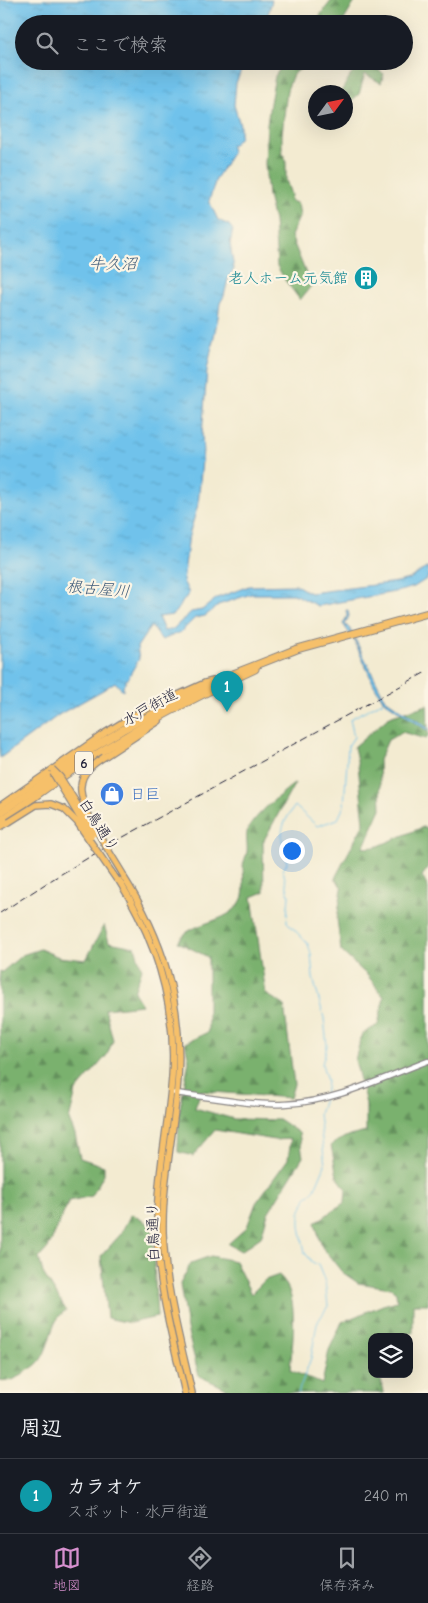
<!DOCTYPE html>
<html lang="ja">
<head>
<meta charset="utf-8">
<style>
  :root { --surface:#171b24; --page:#242831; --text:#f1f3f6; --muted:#9ea1a6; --line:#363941; --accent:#d690ce }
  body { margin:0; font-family:"Comic Neue","Klee One",sans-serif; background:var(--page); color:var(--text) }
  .controls { position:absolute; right:15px; bottom:15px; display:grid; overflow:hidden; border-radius:10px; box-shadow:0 5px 20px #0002 }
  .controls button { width:45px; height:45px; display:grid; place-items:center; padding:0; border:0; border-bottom:1px solid var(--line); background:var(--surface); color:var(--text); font:25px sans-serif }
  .compass { position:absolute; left:308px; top:85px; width:45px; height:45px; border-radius:50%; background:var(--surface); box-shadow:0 5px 20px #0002; rotate:57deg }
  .you { position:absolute; left:291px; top:850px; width:18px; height:18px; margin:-12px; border:4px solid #fff; border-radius:50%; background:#1a73e8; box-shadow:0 0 0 8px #1a73e833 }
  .badge { display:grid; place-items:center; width:32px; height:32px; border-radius:50%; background:var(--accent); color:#fff; font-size:16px; font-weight:700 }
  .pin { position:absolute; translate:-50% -41px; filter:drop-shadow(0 1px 2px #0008) }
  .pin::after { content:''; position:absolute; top:26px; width:18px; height:15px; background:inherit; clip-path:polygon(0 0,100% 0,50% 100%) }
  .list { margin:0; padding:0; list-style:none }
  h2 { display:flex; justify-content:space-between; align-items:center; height:65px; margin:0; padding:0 20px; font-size:21px }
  h2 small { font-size:16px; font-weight:400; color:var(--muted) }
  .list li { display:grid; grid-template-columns:32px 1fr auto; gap:15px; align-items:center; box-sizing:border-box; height:75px; padding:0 20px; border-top:1px solid var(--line) }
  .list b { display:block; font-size:19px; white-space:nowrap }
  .list p { margin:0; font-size:16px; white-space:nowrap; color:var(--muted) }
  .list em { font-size:16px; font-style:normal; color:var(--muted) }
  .icon { flex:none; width:28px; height:28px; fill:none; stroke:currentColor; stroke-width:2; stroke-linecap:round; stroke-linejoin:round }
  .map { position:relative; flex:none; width:428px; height:1393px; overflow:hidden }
  .search { position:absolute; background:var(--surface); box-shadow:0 5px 20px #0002; left:15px; right:15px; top:15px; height:55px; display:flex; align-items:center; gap:12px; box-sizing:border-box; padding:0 18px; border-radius:28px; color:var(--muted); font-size:19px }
  .sheet { height:140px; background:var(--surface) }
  nav { display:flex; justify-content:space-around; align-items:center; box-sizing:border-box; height:70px; border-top:1px solid var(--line); background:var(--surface); font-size:14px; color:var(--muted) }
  nav a { display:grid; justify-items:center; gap:2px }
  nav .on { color:var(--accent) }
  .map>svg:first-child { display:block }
</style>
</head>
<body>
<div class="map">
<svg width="428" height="1393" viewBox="0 0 428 1393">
  <defs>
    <pattern id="forest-firs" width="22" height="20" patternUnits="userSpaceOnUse" patternTransform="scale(1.25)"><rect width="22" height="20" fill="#7ab16e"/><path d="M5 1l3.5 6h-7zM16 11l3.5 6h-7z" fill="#64905c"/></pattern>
    <pattern id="water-ripples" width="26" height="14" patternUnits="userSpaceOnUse" patternTransform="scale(1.25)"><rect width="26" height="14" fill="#6fc2eb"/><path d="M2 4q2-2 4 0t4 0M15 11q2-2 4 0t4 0" fill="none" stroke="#60a6ca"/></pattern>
  </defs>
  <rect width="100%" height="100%" fill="#fcf5e5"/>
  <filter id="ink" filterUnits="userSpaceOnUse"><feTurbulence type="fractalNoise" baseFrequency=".02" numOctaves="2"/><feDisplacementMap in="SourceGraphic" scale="10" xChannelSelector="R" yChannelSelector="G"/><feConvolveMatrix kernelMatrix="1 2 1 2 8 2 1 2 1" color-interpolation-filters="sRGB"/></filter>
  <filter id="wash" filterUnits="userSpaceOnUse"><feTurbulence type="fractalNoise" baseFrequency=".0096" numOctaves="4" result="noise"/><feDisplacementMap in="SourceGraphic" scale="20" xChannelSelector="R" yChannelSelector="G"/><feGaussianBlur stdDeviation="1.12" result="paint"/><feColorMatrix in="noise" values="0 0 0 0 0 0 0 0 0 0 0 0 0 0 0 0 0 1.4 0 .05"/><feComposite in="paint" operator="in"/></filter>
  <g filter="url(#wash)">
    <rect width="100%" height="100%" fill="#f3ebd1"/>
    <g fill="url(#forest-firs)" stroke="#4e6a54">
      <polygon points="332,0 356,0 344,20 329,22 328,24 313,24"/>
      <polygon points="285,61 307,61 305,66 293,74 287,90 282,134 282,151 286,161 286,180 291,195 290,200 298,204 300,215 291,236 311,286 300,300 285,280 277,266 274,221 268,196 265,164 267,125 270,103 275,76"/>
      <polygon points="362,62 373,66 384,74 381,83 365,74 359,94 351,101 346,96 346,92 341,92 350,76"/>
      <path d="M427 705 428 737 426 739 402 732 388 740 379 760 381 809 363 848 376 847 423 827 428 828V868L422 876 428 888V1258L426 1267 428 1268V1304H413V1333L372 1337V1374H380L383 1393H236L199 1376 187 1329 180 1284 191 1263 211 1256 235 1261 251 1294 265 1280 279 1275C301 1294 292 1344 290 1370L322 1384 329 1350 342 1322 383 1305 397 1301 396 1292 391 1288 358 1283 342 1272 322 1247 315 1223 345 1202 346 1189 337 1176 331 1145 345 1137 366 1132V1104L355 1060 362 1034 378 1025 384 997 368 976 341 951 337 919 342 888 335 878 364 823 358 765 354 747 389 717Z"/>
      <path d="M295 783 263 842 264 892 252 897 266 994 284 1005 294 1084 290 1098 201 1091 195 1108 234 1119 280 1120 299 1133 303 1157 268 1213 261 1237 241 1251 228 1244 247 1227 256 1203 288 1159 291 1139 275 1140 215 1130 193 1156 178 1152 179 1113 189 1061 185 1043 208 1032V957L178 942C190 920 228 925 241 901 246 892 243 877 243 867 243 862 246 857 247 852 248 845 245 836 248 829 255 815 282 793 295 783Z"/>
      <path d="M104 925 109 942 135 947 142 969 134 992 142 1005 105 1009 113 1040 107 1055 76 1091 69 1120 75 1134 80 1158 104 1166V1174L92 1196 69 1201 48 1248 39 1258 43 1273 66 1310C48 1322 52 1349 37 1364 34 1367 28 1370 24 1373 14 1379 12 1383 0 1380V971L2 972 22 955 40 949 59 957 86 960Z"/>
      <polygon points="131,1214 152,1226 157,1317 130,1323 107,1318 101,1256 120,1235"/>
    </g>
    <g fill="url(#water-ripples)" stroke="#487293">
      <polygon points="0,0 272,0 269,11 263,24 24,24 24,61 245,61 236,83 234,105 240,125 240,137 231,147 232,153 216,179 209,201 218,220 229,225 233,230 230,244 234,269 228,279 224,296 220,303 218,317 207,370 202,435 203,449 198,505 189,535 183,581 189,593 173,615 158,617 164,631 173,629 191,612 202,610 217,598 249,586 296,585 310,593 397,582 409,579 428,567 428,578 414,587 400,591 318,606 294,594 251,594 221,604 205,616 195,618 181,632 162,640 151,626 137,647 139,659 123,686 123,691 115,682 103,690 60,714 0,758"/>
      <polygon points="346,610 348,610 349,616 345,624 350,629 385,699 428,728 428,731 383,700 374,685 354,640 343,624 347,616"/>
    </g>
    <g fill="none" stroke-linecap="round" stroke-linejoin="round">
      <g stroke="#6fc2eb" stroke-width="1">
        <path d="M287 916 289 896 283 870 287 863C281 836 277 830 295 806L317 826 338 819 344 806 348 746 354 737 350 719 384 701"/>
        <polyline points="287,919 287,922 308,944 311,954 313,978 324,1018 327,1046 322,1064 327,1081 325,1096"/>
        <polyline points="298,1393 311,1358 317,1323 328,1306 325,1282 318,1265 312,1262 305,1253 300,1226 300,1213 306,1198 315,1189 325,1165 319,1114 324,1099"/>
      </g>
    </g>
  </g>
  <g filter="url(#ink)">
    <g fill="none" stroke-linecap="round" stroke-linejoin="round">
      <g stroke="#8a8686" stroke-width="7">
        <path id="minor" d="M175 1093C210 1097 251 1106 285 1104 335 1102 382 1078 428 1061"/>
      </g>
      <g stroke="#8a8686" stroke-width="8">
        <g id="major">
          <polyline points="104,757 159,721"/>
          <polyline points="0,806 105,733 138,713 205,683 213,681"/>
          <polyline points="0,827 9,822"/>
          <path d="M123 876C163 939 183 1003 178 1078 175 1129 162 1180 163 1232 165 1287 180 1340 192 1393"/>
          <path d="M118 879C156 939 177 1006 172 1077 168 1129 156 1180 157 1232 158 1287 173 1340 185 1393"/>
        </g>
      </g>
      <g stroke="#8a8686" stroke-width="9">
        <g id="highway">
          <polyline points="0,813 96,746 122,730 218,680 297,649 428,613"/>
          <path d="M0 821C23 806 45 788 68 773 127 733 190 699 255 669"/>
        </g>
      </g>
      <use href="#minor" stroke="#fff" stroke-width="4.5"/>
      <use href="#major" stroke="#f6c06b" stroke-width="5.5"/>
      <use href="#highway" stroke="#f6c06b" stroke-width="7"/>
      <polyline stroke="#22223b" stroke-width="1" stroke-dasharray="8 4" stroke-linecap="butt" points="0,913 53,879 116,841 428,671"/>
      <g stroke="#8a8686" stroke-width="8" stroke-linecap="butt">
        <g id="major-bridge">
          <path d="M104 757C93 764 82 772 81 786 78 806 113 857 124 876"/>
          <polyline points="52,769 60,777 95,833"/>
          <polyline points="53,773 91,836"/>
          <polyline points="9,822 36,805 51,804 64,809 77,822 117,880"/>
        </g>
      </g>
      <use href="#major-bridge" stroke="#f6c06b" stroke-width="5.5"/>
    </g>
  </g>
  <defs>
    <g id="building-disc" transform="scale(1.25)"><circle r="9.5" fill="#0f9aa8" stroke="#fcf5e5"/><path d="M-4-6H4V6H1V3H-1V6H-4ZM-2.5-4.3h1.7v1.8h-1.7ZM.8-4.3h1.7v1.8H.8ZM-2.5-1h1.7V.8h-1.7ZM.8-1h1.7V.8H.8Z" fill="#fff"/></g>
    <g id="shop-disc" transform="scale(1.25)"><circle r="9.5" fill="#3f7fe0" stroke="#fcf5e5"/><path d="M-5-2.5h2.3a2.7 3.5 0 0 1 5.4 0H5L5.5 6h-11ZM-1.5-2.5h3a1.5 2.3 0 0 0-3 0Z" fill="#fff"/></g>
  </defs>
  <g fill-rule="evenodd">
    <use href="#building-disc" x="366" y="278"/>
    <use href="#shop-disc" x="112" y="794"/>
  </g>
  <g text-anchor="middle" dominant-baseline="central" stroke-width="4.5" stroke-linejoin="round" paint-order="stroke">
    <rect fill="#fcf5e5" stroke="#63616e" stroke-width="1" x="75" y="751.5" width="18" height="23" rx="4"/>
    <g font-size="14" font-weight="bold" fill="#22223b">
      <text x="84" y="763">6</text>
    </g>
    <g font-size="15" fill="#0d838f" stroke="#fcf5e5" text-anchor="end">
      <text x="348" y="278">老人ホーム元気館</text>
    </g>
    <g font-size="15" fill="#22223b" stroke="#fcf5e5">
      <text transform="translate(150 707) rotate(-29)">水戸街道</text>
      <text transform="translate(99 825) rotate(58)">白鳥通り</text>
      <text transform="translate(153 1232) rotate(-92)">白鳥通り</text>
    </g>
    <g font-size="15" fill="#366cbe" stroke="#fcf5e5" text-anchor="start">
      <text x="130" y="794">日巨</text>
    </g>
    <g font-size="16" font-style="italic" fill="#3d5a79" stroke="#fcf5e5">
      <text x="113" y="264">牛久沼</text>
      <text transform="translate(98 589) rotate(5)">根古屋川</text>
    </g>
  </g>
</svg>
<div class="controls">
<button><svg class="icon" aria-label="layers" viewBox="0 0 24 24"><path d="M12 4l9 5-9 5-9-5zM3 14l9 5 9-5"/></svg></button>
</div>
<svg class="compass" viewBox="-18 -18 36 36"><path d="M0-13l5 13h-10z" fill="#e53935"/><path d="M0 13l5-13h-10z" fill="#9ea1a6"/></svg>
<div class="you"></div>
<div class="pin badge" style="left:227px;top:712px;background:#0f9aa8">1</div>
<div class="search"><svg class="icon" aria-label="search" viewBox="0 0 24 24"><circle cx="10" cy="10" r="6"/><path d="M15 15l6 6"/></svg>ここで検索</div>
</div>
<section class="sheet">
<h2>周辺<small></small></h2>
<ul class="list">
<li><span class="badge" style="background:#0f9aa8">1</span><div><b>カラオケ</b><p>スポット · 水戸街道</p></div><em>240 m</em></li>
</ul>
</section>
<nav>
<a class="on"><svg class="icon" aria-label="map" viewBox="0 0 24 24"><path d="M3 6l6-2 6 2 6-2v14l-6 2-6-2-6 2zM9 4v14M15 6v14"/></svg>地図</a>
<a><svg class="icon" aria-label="directions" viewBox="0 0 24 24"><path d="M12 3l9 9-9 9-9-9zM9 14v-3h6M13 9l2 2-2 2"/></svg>経路</a>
<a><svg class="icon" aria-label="saved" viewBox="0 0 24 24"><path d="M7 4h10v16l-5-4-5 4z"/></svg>保存済み</a>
</nav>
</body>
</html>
